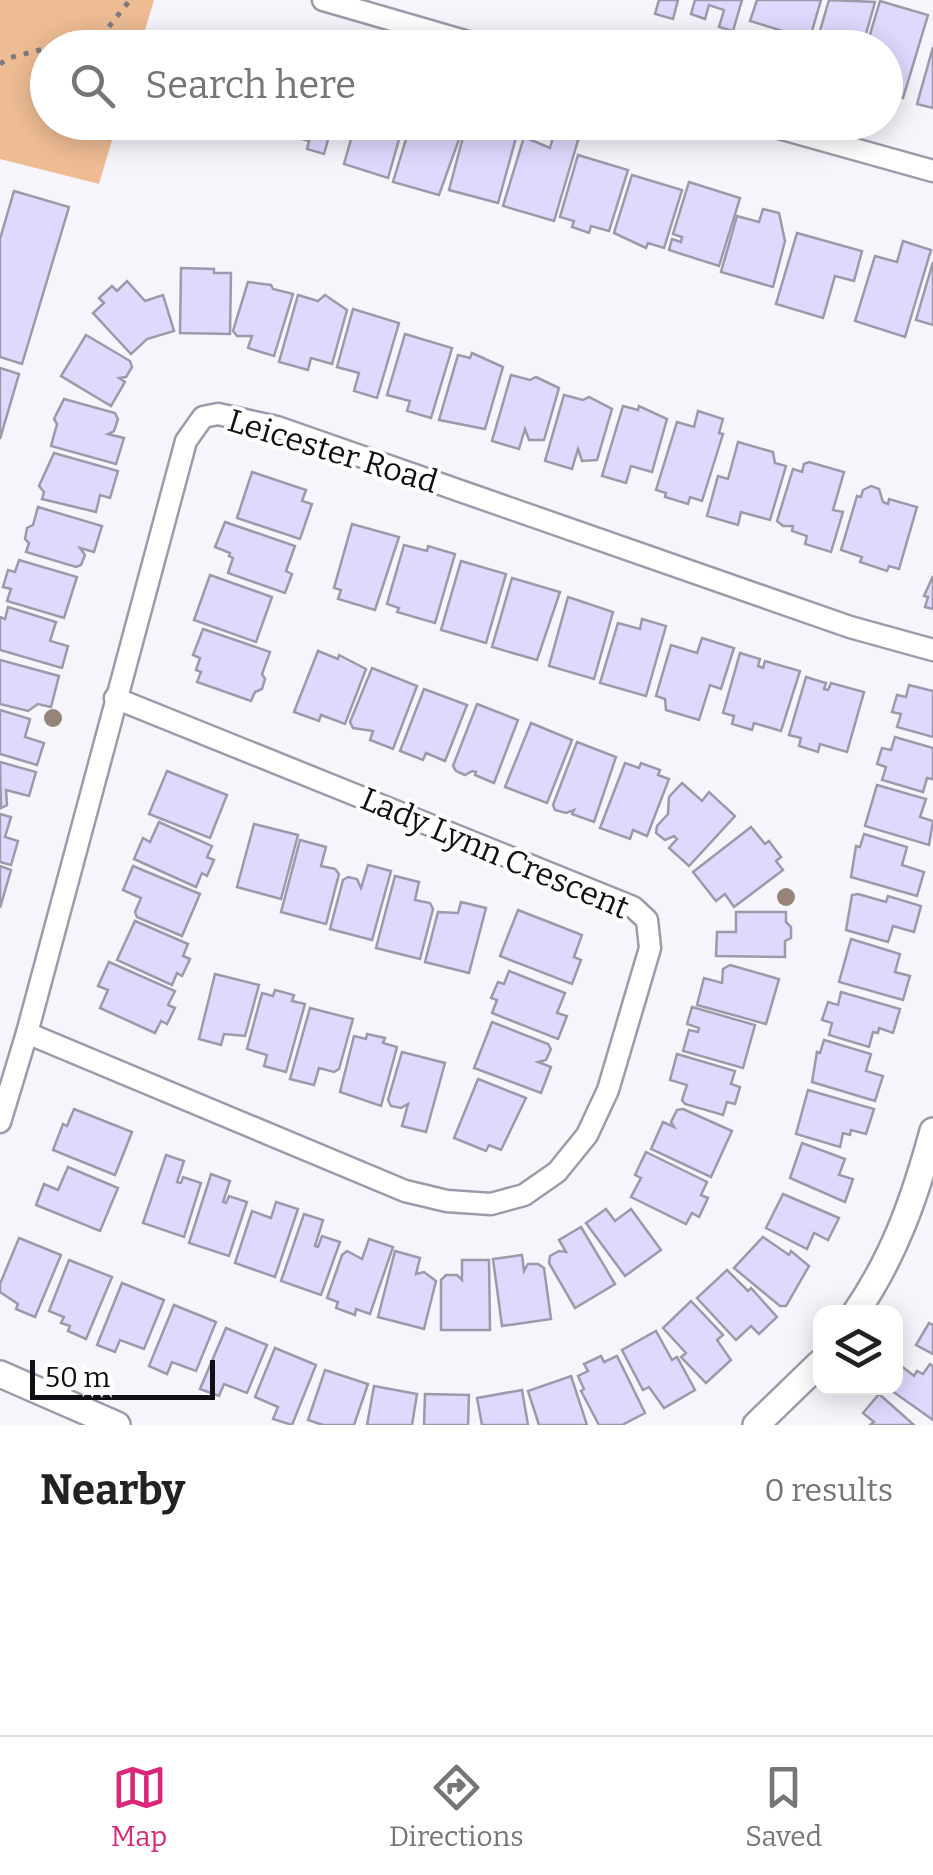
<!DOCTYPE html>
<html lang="en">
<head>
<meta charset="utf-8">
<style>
  :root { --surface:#fff; --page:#f6f6f6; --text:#222; --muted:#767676; --line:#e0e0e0; --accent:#db2777 }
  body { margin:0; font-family:Bitter,serif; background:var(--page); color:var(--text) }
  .controls { position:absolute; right:30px; bottom:30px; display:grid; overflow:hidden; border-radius:20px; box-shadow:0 5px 25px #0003 }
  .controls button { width:90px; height:90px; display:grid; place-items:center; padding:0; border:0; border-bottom:2px solid var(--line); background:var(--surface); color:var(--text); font:50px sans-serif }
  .scale { position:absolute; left:30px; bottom:25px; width:185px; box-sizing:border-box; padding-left:10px; border:5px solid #100f15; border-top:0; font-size:28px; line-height:35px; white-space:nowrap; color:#100f15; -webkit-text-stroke:8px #fff; paint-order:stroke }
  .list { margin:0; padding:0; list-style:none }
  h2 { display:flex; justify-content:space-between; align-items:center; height:130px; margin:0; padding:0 40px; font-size:42px }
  h2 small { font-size:32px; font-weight:400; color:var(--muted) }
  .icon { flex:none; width:55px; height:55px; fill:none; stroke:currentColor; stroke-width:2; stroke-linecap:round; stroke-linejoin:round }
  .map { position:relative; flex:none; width:933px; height:1425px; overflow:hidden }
  .search { position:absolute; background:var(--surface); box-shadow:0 5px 25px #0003; left:30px; right:30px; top:30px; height:110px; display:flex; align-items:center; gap:25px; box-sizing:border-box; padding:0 35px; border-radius:55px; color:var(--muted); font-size:38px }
  .sheet { height:310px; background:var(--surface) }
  nav { display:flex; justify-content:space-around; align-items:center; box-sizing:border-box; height:140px; border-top:2px solid var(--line); background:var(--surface); font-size:28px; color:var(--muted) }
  nav a { display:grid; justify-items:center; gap:5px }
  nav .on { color:var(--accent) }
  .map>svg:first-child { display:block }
</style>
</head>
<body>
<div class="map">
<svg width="933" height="1425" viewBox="0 0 933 1425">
  <rect width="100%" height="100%" fill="#f6f5fc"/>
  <polygon fill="#eebc93" points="0,0 154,0 140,47 48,48 48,122 117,123 99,184 0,159"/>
  <g fill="#dddafe" stroke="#9c9aaa" stroke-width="2.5">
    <polygon points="659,0 678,0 673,19 655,14"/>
    <polygon points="695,0 742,0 733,31 719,27 724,10 709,5 705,19 691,14"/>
    <polygon points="757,0 821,0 807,48 777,48 783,31 750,21"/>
    <polygon points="829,0 875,2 862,48 815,48"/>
    <polygon points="880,1 928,15 903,98 886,93 890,68 886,66 886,48 866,48"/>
    <polygon points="933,47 933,108 917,104"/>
    <polygon points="146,122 170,122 168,130"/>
    <polygon points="277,122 333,122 324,154 307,149 309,141 275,131"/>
    <polygon points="356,122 404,122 388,178 344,164"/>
    <polygon points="467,122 487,128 486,133 490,134 492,127 517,134 498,203 449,190"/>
    <polygon points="439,124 462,131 439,195 393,182 410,126 436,133"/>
    <polygon points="555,130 579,137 554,221 503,206 524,137 550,148"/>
    <polygon points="578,155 628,170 609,231 591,226 589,233 572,227 574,221 560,217"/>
    <polygon points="632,175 682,190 664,248 648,243 646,248 614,233"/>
    <polygon points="689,182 740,198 719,266 669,250 672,239 681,242 682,237 673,234"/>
    <polygon points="14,191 69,207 22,364 0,357 0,239"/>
    <polygon points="763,209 779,213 785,241 773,287 721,272 737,216 759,222"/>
    <polygon points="797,233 862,251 854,281 835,276 823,318 776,304"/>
    <polygon points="903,241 931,250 905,337 855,321 875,256 897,262"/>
    <polygon points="933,262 933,325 916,320"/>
    <polygon points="181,268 214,269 214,273 231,273 230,334 180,333"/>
    <polygon points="127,281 145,301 163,295 174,331 147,339 131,354 93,313 104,303 99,298 112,286 117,291"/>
    <polygon points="248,282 271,285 273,289 293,294 274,356 248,348 252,336 237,336 233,331"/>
    <polygon points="298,295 318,301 325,295 347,310 332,364 311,358 308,370 279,362"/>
    <polygon points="353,309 399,323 377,398 354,391 359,373 337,367"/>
    <polygon points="405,334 452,348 431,418 407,411 410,401 387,395"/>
    <polygon points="86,335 130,361 132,367 126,377 119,378 125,382 111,406 61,376"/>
    <polygon points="472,353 503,367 485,429 439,420 458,355 470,358"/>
    <polygon points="0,368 19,374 0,439"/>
    <polygon points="511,375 530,380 536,377 559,388 544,440 529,440 525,429 519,449 492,441"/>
    <polygon points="564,395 583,400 589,397 612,409 597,460 582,461 578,449 572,469 545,461"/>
    <polygon points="64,399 115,413 118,419 114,431 108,434 124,438 116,464 51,446 57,424 54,419"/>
    <polygon points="623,406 638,410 639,406 667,419 652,472 631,466 626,483 602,476"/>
    <polygon points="698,411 723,419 719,433 723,434 702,501 690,497 688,504 665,497 666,493 656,490 677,422 694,427"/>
    <polygon points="738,442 773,452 775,463 786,466 770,520 741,512 738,525 707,516 718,476 728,479"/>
    <polygon points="54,453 118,471 110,498 100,495 96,512 42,499 44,492 39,486"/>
    <polygon points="809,462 844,472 833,510 843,512 831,552 805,544 807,536 792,531 793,526 783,526 777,521 793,469 802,472 804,464"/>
    <polygon points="252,472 306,490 302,501 312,504 300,539 237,518"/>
    <polygon points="871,486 879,489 883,502 888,504 889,499 917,507 899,569 889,566 887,571 860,562 862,557 841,550 857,496 861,497 863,490"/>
    <polygon points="38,507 102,526 94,552 80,548 85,555 81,565 76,567 26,552 29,543 25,539 27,528 33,525"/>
    <polygon points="225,522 295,546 286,571 292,574 285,593 228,573 233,558 229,556 230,553 215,547"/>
    <polygon points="352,524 399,537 375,610 338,599 341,590 334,588"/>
    <polygon points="404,545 427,551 428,546 455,554 435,623 397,612 399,608 387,604"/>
    <polygon points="19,560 77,577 64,618 7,601 11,589 3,587 8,570 15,572"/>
    <polygon points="461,561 506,574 486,643 441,630"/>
    <polygon points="210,575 272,597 256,642 194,620"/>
    <polygon points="933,576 933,609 925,607 928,597 924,596"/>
    <polygon points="512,578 560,592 537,660 492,647"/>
    <polygon points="568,597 613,612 594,679 549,666"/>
    <polygon points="8,607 56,622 50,641 68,646 62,668 0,650 0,617 5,619"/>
    <polygon points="642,619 666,626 646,696 600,683 618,623 640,629"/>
    <polygon points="203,629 270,652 262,674 265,679 262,689 255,692 251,701 197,682 201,672 196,670 200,658 193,655"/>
    <polygon points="702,638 734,648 721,689 710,685 699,720 666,710 665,699 656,696 671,645 697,653"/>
    <polygon points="318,651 338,659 339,655 366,669 345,724 321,715 319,721 294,712"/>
    <polygon points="740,653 760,659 758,666 763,668 765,661 800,671 781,731 754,723 752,730 732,724 734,716 723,713"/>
    <polygon points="0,660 59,676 51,707 38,704 28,711 0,704"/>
    <polygon points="372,668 417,686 393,749 370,740 373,731 353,728 350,722"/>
    <polygon points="806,677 826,683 824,689 828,690 831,683 864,692 847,752 820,744 818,752 799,746 801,738 789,735"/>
    <polygon points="909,685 933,691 933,737 897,727 901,714 892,712 897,695 906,697"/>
    <polygon points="424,689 467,705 445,761 426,753 423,760 400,751"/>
    <polygon points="477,704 518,720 494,783 475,775 476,772 472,771 465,775 456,771 453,766"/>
    <polygon points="0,710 30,719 25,737 44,743 37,765 0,754"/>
    <polygon points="531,723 572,740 547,803 505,787"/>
    <polygon points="895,737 933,748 933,776 932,779 927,778 923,792 882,780 886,767 877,764 882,748 891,750"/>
    <polygon points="577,742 616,757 594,822 572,814 574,810 566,813 555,810 553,805"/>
    <polygon points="0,762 36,772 29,796 6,790 7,805 1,808"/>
    <polygon points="625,763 639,768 641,763 660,770 658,775 669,779 647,836 633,830 630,839 600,828"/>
    <polygon points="167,771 227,795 210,838 149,814"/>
    <polygon points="682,783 702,801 709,792 735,816 689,866 669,848 677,839 674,836 665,840 656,833 657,826 668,814 669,797"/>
    <polygon points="877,785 926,799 920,817 933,821 929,845 865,826"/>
    <polygon points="0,814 11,817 5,837 18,841 11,865 0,862"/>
    <polygon points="159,822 212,846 207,857 214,860 207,876 202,873 196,887 134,859 143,838 150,842"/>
    <polygon points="254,824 298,835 281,899 237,887"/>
    <polygon points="751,827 765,844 769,841 781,857 776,861 783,870 734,907 725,894 716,901 693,872"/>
    <polygon points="864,834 907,847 902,865 924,872 917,896 851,877 856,846 860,847"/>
    <polygon points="300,840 326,847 321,866 335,869 339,874 326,924 281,912"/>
    <polygon points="368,865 391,871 372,940 330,929 343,880 348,877 357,879 361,888"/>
    <polygon points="0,866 11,870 0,908"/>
    <polygon points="133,866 200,894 182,936 137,917 135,912 141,898 123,890"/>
    <polygon points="395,876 419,882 415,900 430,903 433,909 420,959 376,948"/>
    <polygon points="858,894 886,902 888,896 921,906 914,932 893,926 888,942 846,930 852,895"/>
    <polygon points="461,902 486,908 469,973 425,962 438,912 458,913"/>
    <polygon points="518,910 582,935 574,957 581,960 572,984 500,956"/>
    <polygon points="736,912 786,912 786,922 791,927 791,938 785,941 785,957 716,956 717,932 736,932"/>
    <polygon points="135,921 188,944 183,956 190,959 182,976 177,973 172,985 117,960"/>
    <polygon points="851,939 900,954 895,972 910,976 903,1000 839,982"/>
    <polygon points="109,962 175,991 168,1005 175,1008 167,1024 161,1021 155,1033 100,1008 108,990 98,986"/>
    <polygon points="730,965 779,979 766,1024 697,1005 704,978 722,983 723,969"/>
    <polygon points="509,971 565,993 557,1013 567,1016 558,1039 492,1013 497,1000 491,998 498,982 504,984"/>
    <polygon points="215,974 259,985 245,1036 224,1034 221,1045 199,1039"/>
    <polygon points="275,990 294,995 292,1001 305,1004 286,1072 264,1066 267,1055 247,1049 262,993 273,996"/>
    <polygon points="841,992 900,1009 893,1033 879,1028 878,1033 873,1032 869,1047 829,1035 832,1023 822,1020 828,1002 838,1005"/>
    <polygon points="692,1007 755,1025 743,1068 683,1051 689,1030 698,1032 699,1028 687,1024"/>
    <polygon points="310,1008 353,1019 339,1069 334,1072 319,1068 314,1085 290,1079"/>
    <polygon points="492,1022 548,1044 551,1049 546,1060 538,1062 551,1067 541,1093 474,1068"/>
    <polygon points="367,1034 385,1038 383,1043 397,1047 381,1106 340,1092 354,1036 366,1039"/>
    <polygon points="824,1040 871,1054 866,1071 883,1076 875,1101 812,1082 817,1052 820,1053"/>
    <polygon points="402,1052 445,1063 426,1132 402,1126 408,1104 401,1108 391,1106 388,1100"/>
    <polygon points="677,1054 735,1071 731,1084 740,1087 735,1104 727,1102 723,1115 685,1104 682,1100 687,1085 670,1080"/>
    <polygon points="478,1079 526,1098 501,1150 489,1145 486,1151 454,1138"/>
    <polygon points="808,1090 874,1109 866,1134 851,1130 850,1135 843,1133 840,1147 796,1134"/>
    <polygon points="74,1109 132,1132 115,1175 53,1150 63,1124 67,1126"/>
    <polygon points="683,1109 732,1131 711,1177 651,1149 663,1122 674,1127 671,1122 677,1110"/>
    <polygon points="802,1143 845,1159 839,1175 853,1179 845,1202 790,1178"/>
    <polygon points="646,1152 707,1182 701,1195 708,1198 699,1217 692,1213 686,1224 631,1197 641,1178 635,1175"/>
    <polygon points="166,1155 184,1161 177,1182 181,1183 183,1177 201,1183 184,1237 143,1223"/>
    <polygon points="68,1167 118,1188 100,1231 36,1205 44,1184 58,1190"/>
    <polygon points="211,1174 230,1181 223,1202 226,1203 229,1196 247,1202 229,1256 189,1243"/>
    <polygon points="783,1194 839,1218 828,1240 814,1233 807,1249 766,1228"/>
    <polygon points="276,1202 298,1209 275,1277 235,1263 252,1211 271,1218"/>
    <polygon points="606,1209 615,1221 631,1209 661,1250 625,1276 586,1223"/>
    <polygon points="304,1214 323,1220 315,1246 318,1247 322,1236 340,1242 321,1295 281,1281"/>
    <polygon points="581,1227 615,1284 575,1308 549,1263 550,1256 559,1251 566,1252 559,1240"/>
    <polygon points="763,1237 789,1255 791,1251 809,1266 786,1306 780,1306 734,1268"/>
    <polygon points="19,1238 61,1255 35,1317 16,1309 18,1304 0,1292 0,1284"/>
    <polygon points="369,1239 393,1247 370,1314 356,1309 355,1315 336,1308 338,1302 327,1298 342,1255 347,1251 362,1259"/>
    <polygon points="395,1251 420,1258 416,1274 424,1272 436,1281 424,1329 378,1317"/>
    <polygon points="522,1255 524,1271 528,1264 538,1264 544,1268 551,1319 502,1326 493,1259"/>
    <polygon points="69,1260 112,1277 86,1339 68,1331 70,1326 61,1323 64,1317 49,1311"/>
    <polygon points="462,1260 489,1260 490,1330 441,1330 441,1280 446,1275 457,1275 462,1280"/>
    <polygon points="727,1270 748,1291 751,1288 777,1317 759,1334 751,1326 736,1340 697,1298"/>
    <polygon points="122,1283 164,1300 144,1349 120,1340 115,1352 97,1345"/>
    <polygon points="691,1301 723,1335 717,1340 731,1360 706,1383 681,1357 686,1353 663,1328"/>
    <polygon points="174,1305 216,1322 196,1371 172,1362 167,1374 149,1366"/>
    <polygon points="929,1323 933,1325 933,1354 916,1345"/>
    <polygon points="226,1328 267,1345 247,1393 224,1384 219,1396 200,1389"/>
    <polygon points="656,1331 672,1360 677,1357 695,1390 664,1408 649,1387 643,1390 622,1350"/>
    <polygon points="275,1348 316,1365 292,1425 273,1419 278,1407 255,1397"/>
    <polygon points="601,1356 604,1362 617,1356 645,1413 622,1425 599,1425 581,1391 584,1389 578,1376 588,1371 584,1364"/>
    <polygon points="930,1364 933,1366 933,1420 888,1388 896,1388 896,1372 900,1365 914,1376 917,1371 923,1374"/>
    <polygon points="325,1370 368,1384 354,1425 323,1425 308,1420"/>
    <polygon points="571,1376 587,1425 539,1425 528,1391"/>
    <polygon points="374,1386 417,1394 412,1425 367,1425"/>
    <polygon points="522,1390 528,1425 482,1425 477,1398"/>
    <polygon points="425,1394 469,1395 468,1425 424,1425"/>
    <polygon points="879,1394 914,1425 870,1425 874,1422 863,1413"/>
  </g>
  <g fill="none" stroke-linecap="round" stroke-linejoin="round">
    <g stroke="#9c9bab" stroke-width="25">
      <g id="minor">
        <polyline points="323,0 489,48"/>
        <polyline points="757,122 933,171"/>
        <polyline points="27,1033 405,1191 447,1201 491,1204 524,1195 557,1172 587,1135 608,1090 650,948 647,920 633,907 115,698"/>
        <polyline points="0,1122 27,1033 186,441 203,417 218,414 277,427 850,627 933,650"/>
      </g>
    </g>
    <g stroke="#9c9bab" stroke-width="30">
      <g id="tertiary">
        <path d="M856 1312C895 1255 915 1197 933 1131"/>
        <polyline points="0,1374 117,1425"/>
        <polyline points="756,1425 820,1363"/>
      </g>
    </g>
    <polyline stroke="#7b7a80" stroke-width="5" stroke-dasharray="5 8" stroke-linecap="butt" points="0,64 9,58 104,33 130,0"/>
    <use href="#minor" stroke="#fff" stroke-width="20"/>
    <use href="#tertiary" stroke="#fff" stroke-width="25"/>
  </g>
  <g fill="#958477">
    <circle cx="53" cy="718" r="9"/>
    <circle cx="786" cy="897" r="9"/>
  </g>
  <g text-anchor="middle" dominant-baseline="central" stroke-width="8" stroke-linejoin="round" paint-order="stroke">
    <g font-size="32" fill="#100f15" stroke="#fff">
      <text transform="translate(333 451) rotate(17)">Leicester Road</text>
      <text transform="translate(495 853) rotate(23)">Lady Lynn Crescent</text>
    </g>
  </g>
</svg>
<div class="controls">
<button><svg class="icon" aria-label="layers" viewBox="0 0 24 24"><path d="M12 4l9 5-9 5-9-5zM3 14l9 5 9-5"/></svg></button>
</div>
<div class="scale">50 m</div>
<div class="search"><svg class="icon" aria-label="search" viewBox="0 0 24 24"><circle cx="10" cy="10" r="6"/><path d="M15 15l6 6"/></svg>Search here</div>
</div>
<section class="sheet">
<h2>Nearby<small>0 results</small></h2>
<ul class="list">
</ul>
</section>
<nav>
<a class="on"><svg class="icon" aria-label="map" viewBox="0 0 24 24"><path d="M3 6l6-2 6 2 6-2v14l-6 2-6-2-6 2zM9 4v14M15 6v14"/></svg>Map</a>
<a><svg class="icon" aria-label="directions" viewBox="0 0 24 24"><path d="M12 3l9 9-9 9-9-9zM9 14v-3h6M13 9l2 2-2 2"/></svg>Directions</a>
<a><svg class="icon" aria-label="saved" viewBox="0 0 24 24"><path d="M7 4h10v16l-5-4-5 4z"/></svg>Saved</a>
</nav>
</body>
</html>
